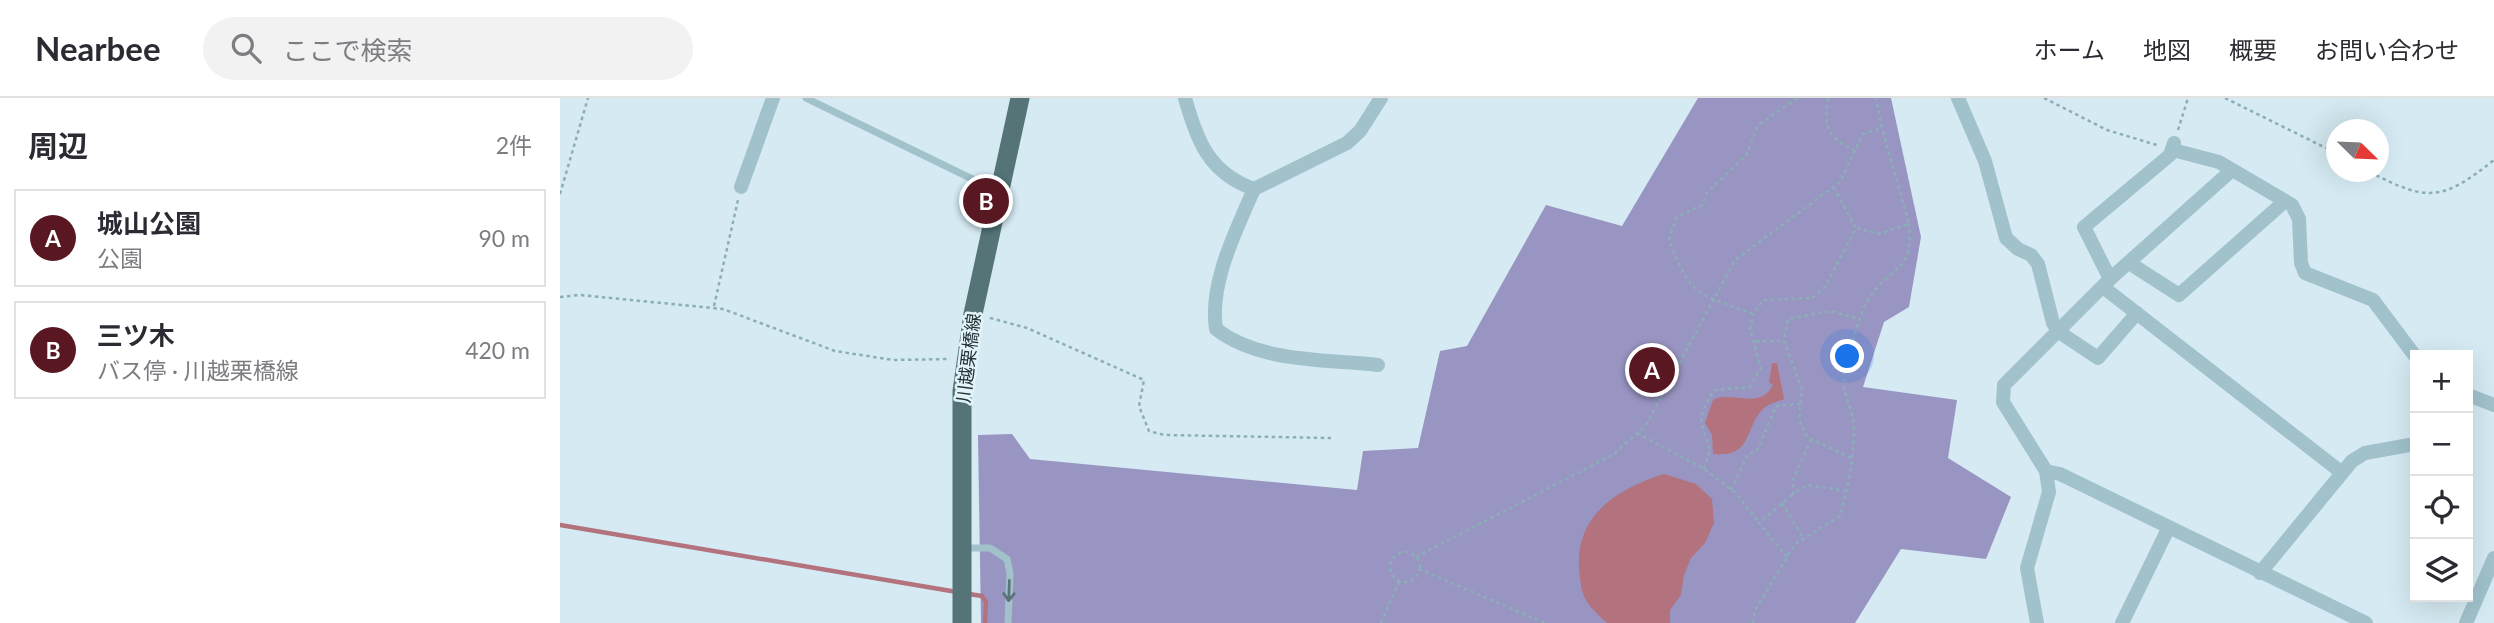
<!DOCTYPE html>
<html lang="ja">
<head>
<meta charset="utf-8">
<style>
  :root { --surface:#fff; --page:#f2f2f3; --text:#2b2b33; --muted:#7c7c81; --line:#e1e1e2; --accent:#591722 }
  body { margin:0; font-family:Lato,"Noto Sans JP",sans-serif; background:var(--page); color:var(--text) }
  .controls { position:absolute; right:21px; bottom:21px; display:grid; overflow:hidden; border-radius:0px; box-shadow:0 7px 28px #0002 }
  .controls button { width:63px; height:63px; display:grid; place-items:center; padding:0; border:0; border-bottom:2px solid var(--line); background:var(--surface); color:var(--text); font:35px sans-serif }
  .compass { position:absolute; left:1766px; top:21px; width:63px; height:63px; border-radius:50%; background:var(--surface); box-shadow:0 7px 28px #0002; rotate:113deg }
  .you { position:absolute; left:1288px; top:259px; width:24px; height:24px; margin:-18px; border:5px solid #fff; border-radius:50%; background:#1a73e8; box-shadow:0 0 0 10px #1a73e833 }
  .badge { display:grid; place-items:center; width:46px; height:46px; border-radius:50%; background:var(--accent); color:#fff; font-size:23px; font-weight:700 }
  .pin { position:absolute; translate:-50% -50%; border:4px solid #fff; box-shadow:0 2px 7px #0006 }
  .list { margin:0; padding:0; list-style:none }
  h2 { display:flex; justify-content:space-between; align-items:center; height:91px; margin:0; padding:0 28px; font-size:30px }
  h2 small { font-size:23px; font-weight:400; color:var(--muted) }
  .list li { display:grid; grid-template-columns:46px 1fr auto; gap:21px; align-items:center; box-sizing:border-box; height:98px; margin:0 14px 14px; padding:0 14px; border:2px solid var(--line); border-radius:0px }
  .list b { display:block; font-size:26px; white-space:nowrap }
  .list p { margin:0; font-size:23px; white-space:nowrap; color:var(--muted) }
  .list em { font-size:23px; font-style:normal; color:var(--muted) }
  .icon { flex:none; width:38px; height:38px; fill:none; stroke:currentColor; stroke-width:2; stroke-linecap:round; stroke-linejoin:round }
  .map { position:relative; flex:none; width:1934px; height:525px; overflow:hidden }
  header { display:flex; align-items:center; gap:42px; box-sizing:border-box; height:98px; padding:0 35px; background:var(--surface); border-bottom:2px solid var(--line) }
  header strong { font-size:33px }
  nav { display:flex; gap:38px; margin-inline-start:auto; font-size:24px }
  .search { width:490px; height:63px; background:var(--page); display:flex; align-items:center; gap:18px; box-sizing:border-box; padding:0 24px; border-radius:38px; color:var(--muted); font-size:26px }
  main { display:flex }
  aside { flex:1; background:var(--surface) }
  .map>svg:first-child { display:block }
</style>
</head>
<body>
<header>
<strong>Nearbee</strong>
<div class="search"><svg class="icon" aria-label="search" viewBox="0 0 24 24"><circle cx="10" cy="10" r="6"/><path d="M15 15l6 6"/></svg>ここで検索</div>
<nav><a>ホーム</a><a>地図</a><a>概要</a><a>お問い合わせ</a></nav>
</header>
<main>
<aside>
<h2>周辺<small>2件</small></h2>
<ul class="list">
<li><span class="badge">A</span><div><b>城山公園</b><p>公園</p></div><em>90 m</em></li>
<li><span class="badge">B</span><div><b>三ツ木</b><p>バス停 · 川越栗橋線</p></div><em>420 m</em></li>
</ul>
</aside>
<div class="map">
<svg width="1934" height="525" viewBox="0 0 1934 525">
  <rect width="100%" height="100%" fill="#d5eaf3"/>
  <polygon fill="#9995c2" points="1138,0 1331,0 1361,139 1349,209 1324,224 1303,289 1397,302 1388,360 1451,399 1426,461 1341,451 1295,525 421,525 418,337 452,336 470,361 797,392 803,353 858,350 880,253 907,248 986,107 1062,128"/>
  <g fill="#b2727e">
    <path d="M1212 265H1217L1224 301C1217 304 1208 306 1203 311 1184 330 1193 360 1153 356L1152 337 1145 325 1153 302C1172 292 1200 313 1213 287L1209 284Z"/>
    <path d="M1104 376 1136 386 1152 401 1154 425 1145 445 1131 460 1124 477 1121 497 1110 512V525H1047C1024 504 1021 499 1019 469 1016 416 1059 390 1104 376Z"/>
  </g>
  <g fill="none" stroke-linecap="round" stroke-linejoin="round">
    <g stroke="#b2727e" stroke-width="4.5">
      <polyline points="0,427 397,494"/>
      <polyline points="409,496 422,498 426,504 425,525"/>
    </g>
    <g stroke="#8baeb7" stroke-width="2.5" stroke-dasharray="3.5 3.5" stroke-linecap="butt">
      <path d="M1237 0 1198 27 1187 56 1147 95 1142 107 1117 119 1109 141C1130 199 1138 195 1193 216L1203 202 1252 200 1265 189 1296 130 1274 90"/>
      <path d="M1268 0C1263 30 1268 39 1295 53"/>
      <polyline points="1484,0 1547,32 1600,48"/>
      <polyline points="1665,0 1776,55"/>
      <polyline points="1618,32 1628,0"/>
      <path d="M1810 74C1869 105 1883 102 1934 62"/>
      <polyline points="0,96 28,0"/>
      <polyline points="1297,130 1319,136 1349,126 1322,30"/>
      <polyline points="0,199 20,197 163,211 275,253 333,262 390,261"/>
      <polyline points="154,208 178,102"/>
      <polyline points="430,220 467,230 584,282 579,308 589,333 604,337 771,340"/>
      <polyline points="1196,243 1224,243"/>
      <polyline points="1077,335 1144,371 1176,395 1199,425"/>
      <polyline points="1251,341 1233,382 1233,396 1247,387 1286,393"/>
      <polyline points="1291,360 1247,339 1239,322 1242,291 1224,243 1228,221 1271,213 1301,222"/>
      <path d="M1144 371 1150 352C1141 320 1135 324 1154 292L1190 289 1201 270 1190 231 1193 217"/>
      <polyline points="1171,392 1188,356 1197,353 1216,308 1240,306"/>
      <polyline points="1222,405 1244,441"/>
      <circle cx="845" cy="469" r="15"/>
      <polyline points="856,459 1054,356 1086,327 1175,162 1280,84 1303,36 1322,30 1316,0"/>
      <polyline points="1227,459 1199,425 1233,396"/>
      <polyline points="859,471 985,525"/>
      <polyline points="821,525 839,483"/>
      <path d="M1193 525 1195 512 1235 446 1280 418C1288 390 1294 360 1294 332 1294 307 1277 294 1287 264 1293 245 1298 219 1308 202 1329 167 1354 177 1349 126"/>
    </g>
    <g stroke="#a1c2cb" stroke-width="7">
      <polyline points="246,0 439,94"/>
      <polyline points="405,450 430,450 447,461 450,475 448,525"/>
    </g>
    <g stroke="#a1c2cb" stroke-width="14">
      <path d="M625 0C637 43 649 75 694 91L787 45 800 33 821 0"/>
      <polyline points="1398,0 1425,63 1446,140 1458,151 1471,157 1478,166 1493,225 1499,234 1538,260 1577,215"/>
      <polyline points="1613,52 1659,64 1732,107 1739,121 1741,165 1745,175 1813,202 1855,258"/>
      <polyline points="181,89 213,0"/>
      <path d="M694 91C676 133 649 185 656 231 700 265 766 261 818 267"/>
      <polyline points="1571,163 1574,168 1619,197 1725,103"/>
      <polyline points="1550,181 1524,129 1610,57 1614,45"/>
      <polyline points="1543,189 1781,374"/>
      <polyline points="1908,297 1934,307"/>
      <polyline points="1486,373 1500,376 1806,525"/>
      <polyline points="1700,475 1792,363 1805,355 1855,346"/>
      <polyline points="1477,525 1467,470 1489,394 1486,373 1443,304 1444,287 1550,181 1672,72"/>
      <polyline points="1562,525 1608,431"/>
      <polyline points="1906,525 1934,460"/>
    </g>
    <polyline stroke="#547478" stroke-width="19" points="402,525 402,293 413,216 460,0"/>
  </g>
  <defs><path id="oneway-shaft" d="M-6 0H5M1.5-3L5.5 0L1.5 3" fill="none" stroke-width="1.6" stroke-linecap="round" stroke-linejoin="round" transform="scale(1.75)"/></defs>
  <use stroke="#5c7378" href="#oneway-shaft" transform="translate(449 493) rotate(92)"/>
  <g text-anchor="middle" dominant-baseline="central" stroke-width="5" stroke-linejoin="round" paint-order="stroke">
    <g font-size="18" fill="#243335" stroke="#e2f3fa">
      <text transform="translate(408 260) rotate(-83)">川越栗橋線</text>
    </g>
  </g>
</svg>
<div class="controls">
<button>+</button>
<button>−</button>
<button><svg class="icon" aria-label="locate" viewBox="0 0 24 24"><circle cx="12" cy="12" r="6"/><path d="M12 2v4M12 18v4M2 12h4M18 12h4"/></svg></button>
<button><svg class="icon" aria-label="layers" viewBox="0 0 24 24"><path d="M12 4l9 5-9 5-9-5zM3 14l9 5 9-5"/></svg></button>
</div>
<svg class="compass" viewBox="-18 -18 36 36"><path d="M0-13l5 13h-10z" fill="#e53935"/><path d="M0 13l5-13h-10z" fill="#7c7c81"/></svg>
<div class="you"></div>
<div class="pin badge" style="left:1092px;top:272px">A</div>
<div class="pin badge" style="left:426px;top:103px">B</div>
</div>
</main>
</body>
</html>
